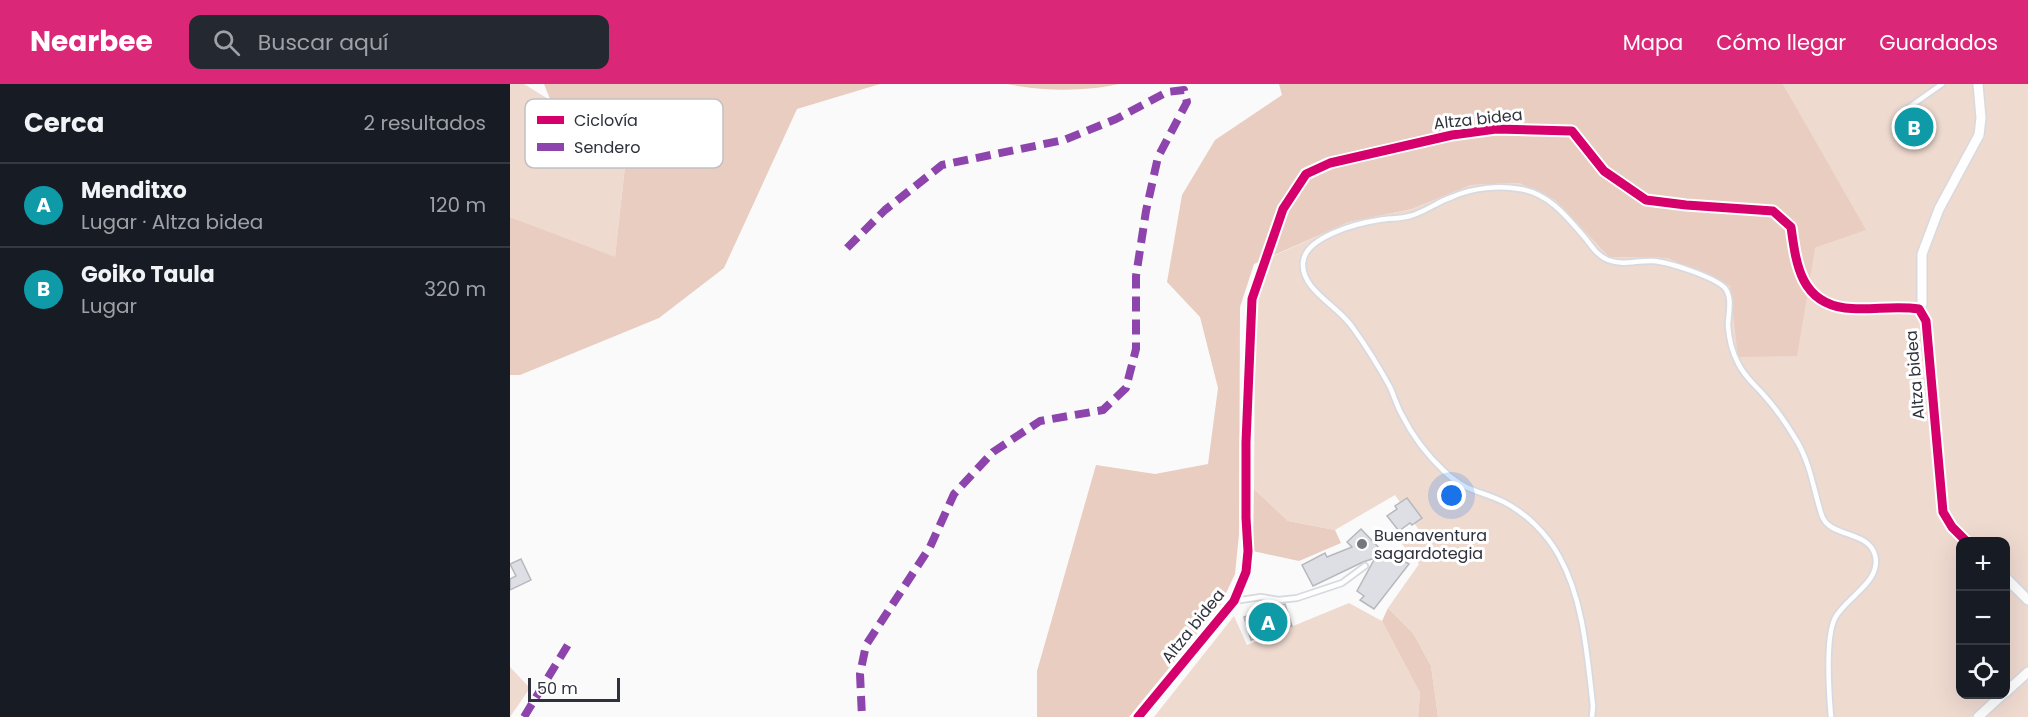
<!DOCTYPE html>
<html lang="es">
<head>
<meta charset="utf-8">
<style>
  :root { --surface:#171b24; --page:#242831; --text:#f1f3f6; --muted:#9ea1a6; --line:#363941; --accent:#db2777 }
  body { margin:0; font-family:Poppins,sans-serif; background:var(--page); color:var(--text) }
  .controls { position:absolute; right:18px; bottom:18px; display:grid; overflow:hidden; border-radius:12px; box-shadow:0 6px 24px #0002 }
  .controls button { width:54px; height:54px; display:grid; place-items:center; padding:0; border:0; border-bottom:2px solid var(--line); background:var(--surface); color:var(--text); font:30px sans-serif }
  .scale { position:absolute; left:18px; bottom:15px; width:92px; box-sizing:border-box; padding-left:6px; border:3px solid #2f313c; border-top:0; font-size:16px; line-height:21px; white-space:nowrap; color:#2f313c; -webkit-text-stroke:4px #fff; paint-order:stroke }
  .you { position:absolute; left:942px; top:412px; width:21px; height:21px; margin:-15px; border:4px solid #fff; border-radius:50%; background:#1a73e8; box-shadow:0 0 0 9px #1a73e833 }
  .badge { display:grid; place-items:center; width:39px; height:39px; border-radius:50%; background:var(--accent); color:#fff; font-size:20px; font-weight:700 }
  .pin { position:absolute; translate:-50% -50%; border:3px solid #fff; box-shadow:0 2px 6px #0006 }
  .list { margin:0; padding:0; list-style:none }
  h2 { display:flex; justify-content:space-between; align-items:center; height:78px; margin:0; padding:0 24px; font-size:26px }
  h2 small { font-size:20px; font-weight:400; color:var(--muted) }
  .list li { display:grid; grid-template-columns:39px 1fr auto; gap:18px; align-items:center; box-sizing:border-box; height:84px; padding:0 24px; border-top:2px solid var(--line) }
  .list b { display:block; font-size:22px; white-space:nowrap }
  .list p { margin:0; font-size:20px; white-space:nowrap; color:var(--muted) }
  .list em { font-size:20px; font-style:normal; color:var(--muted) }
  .icon { flex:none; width:33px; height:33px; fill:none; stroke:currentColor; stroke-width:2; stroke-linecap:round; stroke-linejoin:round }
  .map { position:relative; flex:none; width:1518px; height:633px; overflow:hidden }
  header { display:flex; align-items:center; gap:36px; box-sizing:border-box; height:84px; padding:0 30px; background:var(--accent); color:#fff }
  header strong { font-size:28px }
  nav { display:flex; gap:33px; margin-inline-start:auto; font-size:21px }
  .search { width:420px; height:54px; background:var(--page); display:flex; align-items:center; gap:15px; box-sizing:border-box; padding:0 21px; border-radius:12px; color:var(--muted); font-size:22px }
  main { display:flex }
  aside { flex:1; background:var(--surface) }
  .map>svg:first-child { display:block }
</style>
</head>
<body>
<header>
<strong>Nearbee</strong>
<div class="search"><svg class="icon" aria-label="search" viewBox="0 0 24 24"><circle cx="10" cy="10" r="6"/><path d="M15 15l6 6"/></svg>Buscar aquí</div>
<nav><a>Mapa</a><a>Cómo llegar</a><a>Guardados</a></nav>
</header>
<main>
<aside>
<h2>Cerca<small>2 resultados</small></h2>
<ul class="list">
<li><span class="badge" style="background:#0f9aa8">A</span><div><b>Menditxo</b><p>Lugar · Altza bidea</p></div><em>120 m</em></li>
<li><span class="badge" style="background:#0f9aa8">B</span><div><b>Goiko Taula</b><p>Lugar</p></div><em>320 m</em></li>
</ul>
</aside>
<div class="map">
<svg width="1518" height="633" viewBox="0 0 1518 633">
  <rect width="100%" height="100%" fill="#fafafa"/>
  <g fill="#efdad0">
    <polygon points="0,0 14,0 117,64 105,174 0,133"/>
    <polygon points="1273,0 1518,0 1518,582 1496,601 1496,458 1450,458 1450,610 1485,611 1461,633 928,633 921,582 903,549 878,524 909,480 892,460 909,446 885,411 825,446 778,437 744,405 745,253 747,217 761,173 839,138 902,125 961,101 1009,99 1045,116 1099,173 1157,174 1220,202 1305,164 1355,146"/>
    <polygon points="839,519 872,537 910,609 908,633 644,633 724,532 737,561"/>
    <polygon points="0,583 20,604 0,633"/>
    <polygon points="1518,596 1518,633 1472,633"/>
  </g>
  <g fill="#e8cdc0">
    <polygon points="34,0 370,0 287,25 214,184 149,234 10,291 0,291 0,133 105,173 117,64 40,15"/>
    <path d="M497 0H609C575 8 531 7 497 0Z"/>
    <polygon points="769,0 1273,0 1356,146 1305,164 1287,272 1228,273 1220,202 1157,174 1099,173 1045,116 1009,99 961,101 902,125 839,138 744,180 730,223 729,450 725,490 711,520 619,633 527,633 527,587 586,381 645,390 698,380 708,304 690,233 657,198 672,111 705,56 772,11"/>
    <polygon points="744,405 778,437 825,446 831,459 789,477 743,467"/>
    <polygon points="878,524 903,549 921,582 928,633 908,633 910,609 872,537"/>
  </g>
  <g fill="#dedfe5" stroke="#b7b8bd" stroke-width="1.5">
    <polygon points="1408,24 1422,39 1399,62 1385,47"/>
    <polygon points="897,414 912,434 902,441 900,439 889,447 877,432 887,425 885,422"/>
    <polygon points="851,445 875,470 877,467 899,480 864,525 850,516 854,512 847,507 865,474 853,478 803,502 792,481 815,469 817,473 842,463 837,458"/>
    <polygon points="11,475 21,496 0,506 0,495 6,492 0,480"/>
    <polygon points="775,520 782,542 741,556 734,533"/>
  </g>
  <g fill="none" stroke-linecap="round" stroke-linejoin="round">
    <g stroke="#d7d9df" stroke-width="8">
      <g id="lane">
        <polyline points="1391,29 1432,0"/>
        <polyline points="724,517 751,513 769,516 787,514 832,499 855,482"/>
        <path d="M1082 633 1083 622C1077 572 1074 517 1049 472 1037 450 1017 430 994 418 969 406 956 408 934 387 917 371 902 351 892 331 887 322 884 312 880 303 869 283 856 262 843 244 829 222 791 206 793 179 794 153 848 139 869 136 879 134 890 135 900 132 915 128 927 118 942 113 962 104 989 101 1010 105 1039 109 1058 134 1076 155 1082 163 1088 172 1098 176 1114 182 1127 176 1143 177 1159 178 1204 193 1215 204 1223 215 1218 230 1218 242 1219 254 1222 268 1228 279 1234 292 1243 299 1252 309 1265 323 1278 342 1288 359 1301 382 1304 408 1312 432 1320 454 1358 446 1365 471 1372 498 1336 513 1325 534 1315 554 1319 609 1321 633"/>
      </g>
    </g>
    <g stroke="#d7d9df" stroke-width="12">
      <g id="street">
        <polyline points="1409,225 1416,237 1433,428 1442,443 1457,458"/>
        <polyline points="1409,225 1412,220 1412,170 1429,125 1469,51 1471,34 1468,0"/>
        <polyline points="1496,494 1518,516"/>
        <polyline points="1496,608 1518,588"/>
        <path d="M628 633 724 517 736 488 738 467 736 434V358L742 215 773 125 796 90 820 79 942 51 986 45 1062 47 1094 87 1136 116 1176 121 1263 127 1281 143C1286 179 1290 218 1335 224 1359 227 1384 221 1409 225"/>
        <polyline points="1468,633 1493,610"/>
      </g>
    </g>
    <use href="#lane" stroke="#fefefe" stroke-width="4.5"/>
    <use href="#street" stroke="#fefefe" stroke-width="9"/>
    <g stroke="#8e44ad" stroke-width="8" stroke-dasharray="15 8" stroke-linecap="butt">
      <polyline points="337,164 375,126 432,81 554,56 606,35 657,8 674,6 677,18 648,73 636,127 626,192 626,265 616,304 593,326 530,337 483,368 444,410 420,463 356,561 350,590 352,633"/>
      <polyline points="14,633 59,559"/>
    </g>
    <g stroke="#fff" stroke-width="13">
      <path id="cycleway" d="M628 633 724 517 736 488 738 467 736 434V358L742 215 773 125 796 90 820 79 942 51 986 45 1062 47 1094 87 1136 116 1176 121 1263 127 1281 143C1286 179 1290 218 1335 224 1359 227 1384 221 1409 225L1416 237 1433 428 1442 443 1457 458"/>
    </g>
    <use href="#cycleway" stroke="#d6006c" stroke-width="9"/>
  </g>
  <circle fill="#76777e" stroke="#fff" stroke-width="2" cx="852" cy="460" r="6"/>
  <g text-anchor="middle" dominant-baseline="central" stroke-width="6" stroke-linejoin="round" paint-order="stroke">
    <g font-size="16" fill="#2f313c" stroke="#fff">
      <text transform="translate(968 35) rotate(-6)">Altza bidea</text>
      <text transform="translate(1405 291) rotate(-95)">Altza bidea</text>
      <text transform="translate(683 542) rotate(-51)">Altza bidea</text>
    </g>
    <g font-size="16" fill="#2f313c" stroke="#fff" text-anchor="start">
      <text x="864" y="451">Buenaventura<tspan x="864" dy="18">sagardotegia</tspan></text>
    </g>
  </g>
  <rect x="15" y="15" width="198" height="69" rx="9" fill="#fff" stroke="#c1c1c4" stroke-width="1.5"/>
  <rect x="27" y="32" width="27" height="8" fill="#d6006c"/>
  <rect x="27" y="59" width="27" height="8" fill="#8e44ad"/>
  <g font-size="16" fill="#2f313c">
    <text x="64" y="42">Ciclovía</text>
    <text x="64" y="69">Sendero</text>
  </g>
</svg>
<div class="controls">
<button>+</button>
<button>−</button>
<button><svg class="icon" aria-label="locate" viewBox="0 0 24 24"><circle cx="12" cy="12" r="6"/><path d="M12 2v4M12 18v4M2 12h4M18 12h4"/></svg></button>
</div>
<div class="scale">50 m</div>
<div class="you"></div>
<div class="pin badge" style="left:758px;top:538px;background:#0f9aa8">A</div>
<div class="pin badge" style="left:1404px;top:43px;background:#0f9aa8">B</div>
</div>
</main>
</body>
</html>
